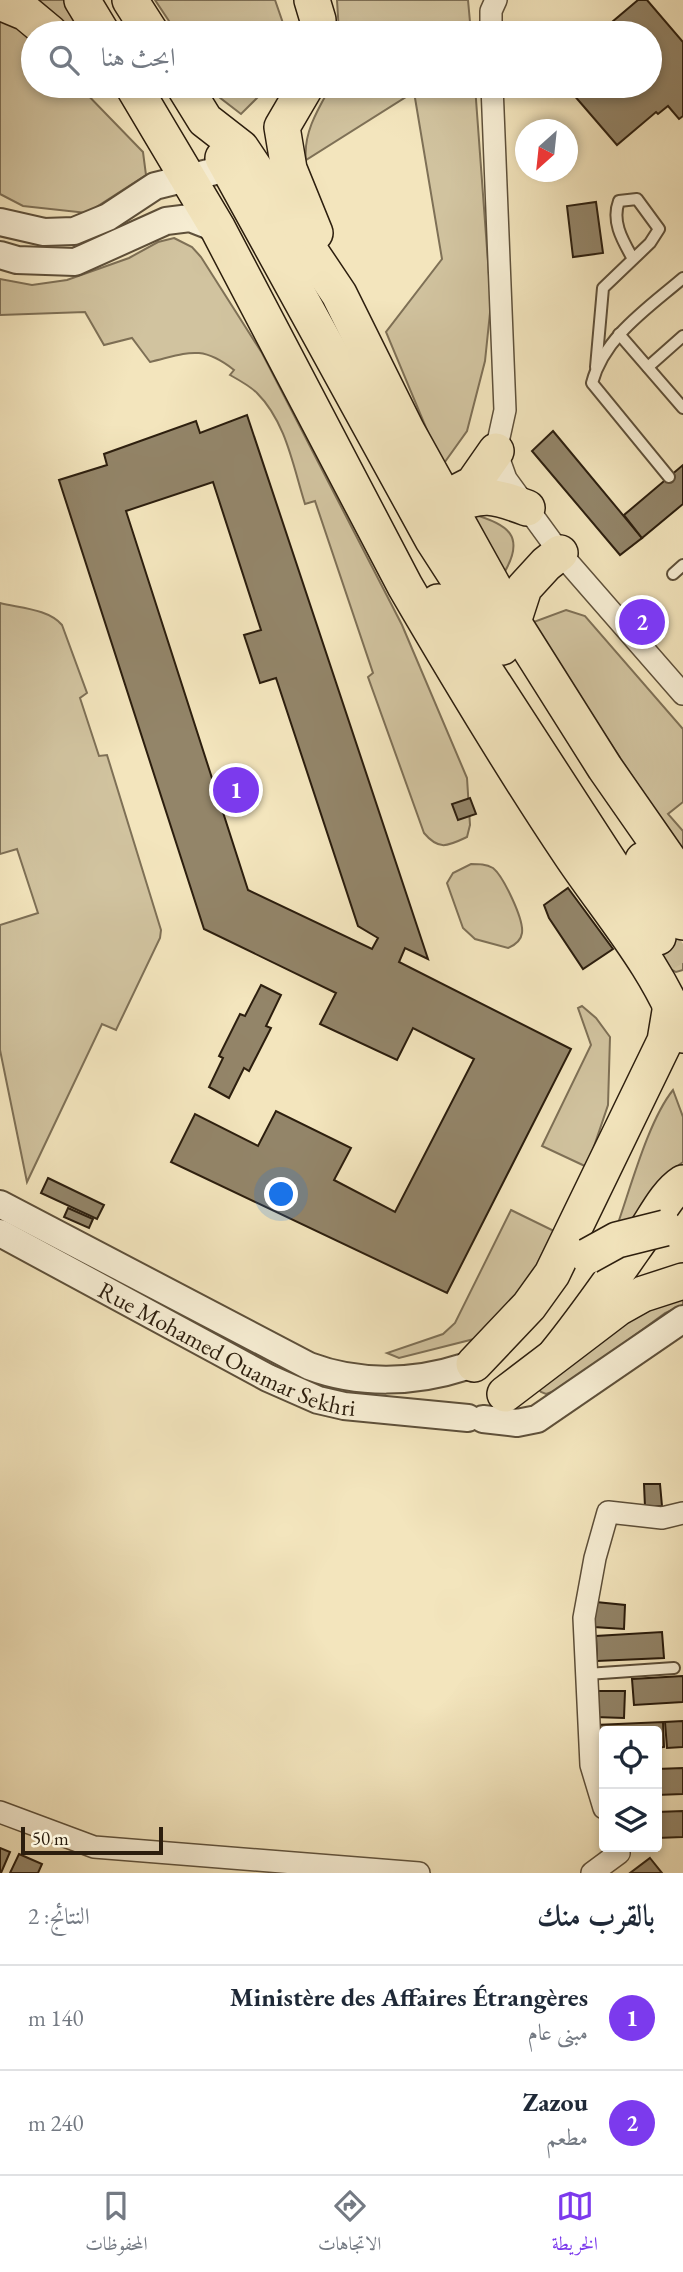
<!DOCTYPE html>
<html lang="ar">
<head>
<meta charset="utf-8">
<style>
  :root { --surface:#fff; --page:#f6f6f7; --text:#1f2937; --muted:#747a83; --line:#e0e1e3; --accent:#7c3aed }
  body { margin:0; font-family:"EB Garamond",Amiri,serif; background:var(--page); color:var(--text); direction:rtl }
  .controls { position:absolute; right:21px; bottom:21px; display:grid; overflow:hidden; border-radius:7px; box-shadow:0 4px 10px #0003 }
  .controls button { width:63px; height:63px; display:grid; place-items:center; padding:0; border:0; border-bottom:2px solid var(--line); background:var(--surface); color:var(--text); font:35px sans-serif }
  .compass { position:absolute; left:515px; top:119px; width:63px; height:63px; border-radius:50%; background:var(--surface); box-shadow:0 4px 10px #0003; rotate:207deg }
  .scale { position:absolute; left:21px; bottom:18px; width:142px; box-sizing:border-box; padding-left:7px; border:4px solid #2c1e0e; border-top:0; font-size:19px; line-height:24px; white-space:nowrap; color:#2c1e0e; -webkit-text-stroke:5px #f7eed4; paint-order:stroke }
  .you { position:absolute; left:282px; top:1195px; width:24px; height:24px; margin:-18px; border:5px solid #fff; border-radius:50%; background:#1a73e8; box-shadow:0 0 0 10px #1a73e833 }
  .badge { display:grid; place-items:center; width:46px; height:46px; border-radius:50%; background:var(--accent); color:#fff; font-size:23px; font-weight:700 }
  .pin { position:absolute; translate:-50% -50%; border:4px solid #fff; box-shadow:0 2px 7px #0006 }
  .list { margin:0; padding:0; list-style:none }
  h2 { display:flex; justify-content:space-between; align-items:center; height:91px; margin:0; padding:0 28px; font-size:30px }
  h2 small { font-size:23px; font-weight:400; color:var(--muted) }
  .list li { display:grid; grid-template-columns:46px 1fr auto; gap:21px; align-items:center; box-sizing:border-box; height:105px; padding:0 28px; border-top:2px solid var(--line) }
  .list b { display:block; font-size:26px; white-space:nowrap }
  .list p { margin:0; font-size:23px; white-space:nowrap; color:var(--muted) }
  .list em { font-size:23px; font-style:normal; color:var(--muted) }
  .icon { flex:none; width:38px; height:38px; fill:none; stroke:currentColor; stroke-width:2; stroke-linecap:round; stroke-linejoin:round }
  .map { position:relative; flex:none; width:683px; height:1873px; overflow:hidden; direction:ltr }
  .search { position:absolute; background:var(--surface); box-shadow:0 4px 10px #0003; left:21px; right:21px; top:21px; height:77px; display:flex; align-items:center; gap:18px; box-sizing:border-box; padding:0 24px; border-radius:38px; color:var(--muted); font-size:26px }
  .sheet { height:301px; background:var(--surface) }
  nav { display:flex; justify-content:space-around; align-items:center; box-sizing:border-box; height:98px; border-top:2px solid var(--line); background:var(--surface); font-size:19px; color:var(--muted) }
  nav a { display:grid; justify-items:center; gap:4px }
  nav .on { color:var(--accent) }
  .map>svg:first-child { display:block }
</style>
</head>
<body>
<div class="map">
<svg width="683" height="1873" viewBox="0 0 683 1873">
  <rect width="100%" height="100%" fill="#f3e5bd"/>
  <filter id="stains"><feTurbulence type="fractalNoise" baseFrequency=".00286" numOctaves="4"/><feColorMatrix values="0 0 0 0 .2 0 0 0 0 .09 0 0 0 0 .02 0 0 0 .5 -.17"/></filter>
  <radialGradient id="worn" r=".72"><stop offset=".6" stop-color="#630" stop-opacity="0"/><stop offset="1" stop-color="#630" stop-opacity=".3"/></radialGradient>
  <g fill="#d1c39f" stroke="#7e7056" stroke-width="2">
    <polygon points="22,0 69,0 93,33 76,33 41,8"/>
    <polygon points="155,0 275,0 284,26 282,33 177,33"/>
    <polygon points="337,0 468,0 471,33 339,33"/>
    <polygon points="0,15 33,37 33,86 79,86 143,152 146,175 87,213 23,206 0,194"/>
    <polygon points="211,86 265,86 261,94 241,114 219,97"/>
    <path d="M331 86H475L491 303 485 361 467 431 442 466 386 332 442 259 414 92 306 160C303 133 318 109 331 86Z"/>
    <path d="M174 238 192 247 201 257 262 353 402 625 467 778 470 825 467 837C448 846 439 851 424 833L368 677 373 673 315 501 305 504C293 466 286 422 257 393 250 386 239 380 230 375L234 370C201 344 188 353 150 362L132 338 104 345 85 312 0 315V279L32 285 67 280 129 258 158 242Z"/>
    <path d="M472 514C508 524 526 536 504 573Z"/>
    <path d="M0 603C20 608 49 609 62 625L87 693 80 698 99 756 107 755 161 930 160 938 116 1030 102 1024 27 1182 0 1050V925L38 913 17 849 0 854Z"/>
    <polygon points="566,610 585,616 683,729 683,802 668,814 683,831 683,853 531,623"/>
    <path d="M471 864C479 864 486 864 493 868 503 876 524 919 522 933 521 941 515 945 508 948L475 939 463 928 447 883 453 873Z"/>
    <polygon points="683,945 683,970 676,972 658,962"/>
    <polygon points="582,1006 596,1018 610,1037 608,1105 587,1167 542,1146 591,1045 578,1008"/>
    <path d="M673 1090 683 1117V1162L672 1170 636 1221 616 1229C630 1190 648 1121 673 1090Z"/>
    <polygon points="511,1210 554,1231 522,1294 474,1339 399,1358 387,1353 443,1334 455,1323"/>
    <polygon points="683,1294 683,1305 665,1313 563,1388 546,1394 541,1392 536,1386 610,1328"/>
  </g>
  <g fill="#938569" stroke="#2c1e0e" stroke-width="2" fill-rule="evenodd">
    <polygon points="638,0 647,0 683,42 683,116 679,119 668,106 658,114 656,112 617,145 566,86 650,86 650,33 599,33"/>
    <polygon points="596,202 603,253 573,257 567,206"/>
    <path d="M247 415 428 959 405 948 399 962 571 1049 447 1293 171 1162 195 1114 258 1146 276 1111 351 1148 334 1180 395 1212 474 1059 413 1028 397 1060 320 1024 336 993 204 929 59 480 107 465 104 454 196 421 200 433ZM213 482 261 630 244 635 260 683 276 678 358 926 378 938 372 949 248 890 126 511Z"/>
    <polygon points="553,431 642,538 620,555 532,451"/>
    <polygon points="683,465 683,504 642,538 624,515"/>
    <polygon points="470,798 476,814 458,820 452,804"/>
    <polygon points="568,888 613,949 583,969 549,918 544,905"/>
    <polygon points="261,985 281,995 266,1026 271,1028 249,1071 244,1068 229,1098 209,1087 223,1058 219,1056 240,1014 245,1016"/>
    <polygon points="48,1178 104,1205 97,1219 41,1193"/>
    <polygon points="68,1208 93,1219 89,1228 64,1217"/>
    <polygon points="644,1484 660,1484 662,1506 645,1507"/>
    <polygon points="596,1602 625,1605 624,1629 594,1627"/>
    <polygon points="662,1632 664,1658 597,1661 596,1636"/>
    <polygon points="683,1676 683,1702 634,1705 632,1679"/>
    <polygon points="595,1691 625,1691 624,1718 595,1717"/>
    <polygon points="683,1721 683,1747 667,1748 665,1722"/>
    <polygon points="663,1722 664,1747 657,1748 657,1731 604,1731 604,1750 598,1751 596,1725"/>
    <polygon points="683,1768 683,1794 657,1795 657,1769"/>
    <polygon points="683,1811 683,1837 657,1838 657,1812"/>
    <polygon points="0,1848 10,1852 1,1873 0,1873"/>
    <polygon points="19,1854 42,1864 38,1873 10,1873"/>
    <polygon points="650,1858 662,1873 630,1873"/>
  </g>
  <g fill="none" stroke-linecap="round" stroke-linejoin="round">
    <polyline stroke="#cbbd9a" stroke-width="35" stroke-dasharray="35 18" stroke-linecap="butt" points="658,937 683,977"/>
    <g stroke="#5e503a" stroke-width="14">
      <g id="service">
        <polyline points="619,334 683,408"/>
        <path d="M596 367 603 288 650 243 659 229 637 199 619 201C611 222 623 241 633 259"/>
        <polyline points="648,367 683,336"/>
        <path d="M669 477 592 383C604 337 648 308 683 278"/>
        <polyline points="673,574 683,565"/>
        <polyline points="587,1674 674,1668"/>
      </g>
    </g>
    <g stroke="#5e503a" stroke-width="24">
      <g id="minor">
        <polyline points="491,33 491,11 496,0"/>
        <polyline points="492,86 505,410 496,451 506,479 560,553 683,694"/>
        <polyline points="604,1808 591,1765 584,1618 595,1558 608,1512 662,1518 683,1513"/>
        <polyline points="0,1812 94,1847 419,1873"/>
        <polyline points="592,1873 619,1853 617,1847"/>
      </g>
    </g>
    <g stroke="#5e503a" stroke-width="30">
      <g id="tertiary">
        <polyline points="0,222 44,232 74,231 108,217 155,186 228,168"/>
        <polyline points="0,255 17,260 75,262 166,221 190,218 218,229"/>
        <path d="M0 1204 309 1366C359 1385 415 1383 464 1367"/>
        <path id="s1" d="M0 1233 268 1378 318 1400 344 1406 468 1418"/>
        <polyline points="483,1419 517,1423 537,1419 683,1319"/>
      </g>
    </g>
    <g stroke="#2c1e0e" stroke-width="38">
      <g id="trunk">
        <polyline points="82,0 102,33"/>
        <polyline points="130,0 151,33"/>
        <polyline points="312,0 318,20 317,33"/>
        <polyline points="0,2 26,13 50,33"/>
        <path d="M133 86 218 229 405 586C458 677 512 767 571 855 610 913 659 968 683 1035"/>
        <polyline points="184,86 205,120 241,148 339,294 407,431 513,622 605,768 683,880"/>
        <polyline points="306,86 282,127 289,169 315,233"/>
        <polyline points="223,158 433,540 502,647"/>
        <polyline points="444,499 473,484 496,451"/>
        <path d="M448 507C484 493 492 495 527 508"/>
        <polyline points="438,602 458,629 658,937"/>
        <polyline points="513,622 524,588 546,564 560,553"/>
        <polyline points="643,860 683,922"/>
        <path d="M556 1354C587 1316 615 1275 643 1235 655 1218 666 1194 683 1183"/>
        <polyline points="474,1364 529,1306 552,1274 665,1041 671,1005"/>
        <polyline points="505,1394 618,1308 643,1294 683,1281"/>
      </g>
    </g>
    <use href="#service" stroke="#f7eed4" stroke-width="10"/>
    <use href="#minor" stroke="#f7eed4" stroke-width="21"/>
    <use href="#tertiary" stroke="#f7eed4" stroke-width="26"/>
    <use href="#trunk" stroke="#f3e5bd" stroke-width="35"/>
    <g stroke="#2c1e0e" stroke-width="38" stroke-linecap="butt">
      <polyline id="trunk-bridge" points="588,1256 617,1240 665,1228"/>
    </g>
    <use href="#trunk-bridge" stroke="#f3e5bd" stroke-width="35"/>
  </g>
  <g text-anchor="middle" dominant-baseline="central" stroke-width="7" stroke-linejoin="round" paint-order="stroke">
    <g font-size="24" fill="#2c1e0e" stroke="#f7eed4">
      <text stroke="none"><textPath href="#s1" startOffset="256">Rue Mohamed Ouamar Sekhri</textPath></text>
    </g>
  </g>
  <rect width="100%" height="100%" filter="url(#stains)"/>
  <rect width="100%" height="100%" fill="url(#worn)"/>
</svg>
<div class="controls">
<button><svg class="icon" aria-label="locate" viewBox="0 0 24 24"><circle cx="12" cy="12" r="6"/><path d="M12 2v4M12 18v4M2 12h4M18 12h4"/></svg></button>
<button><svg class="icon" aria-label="layers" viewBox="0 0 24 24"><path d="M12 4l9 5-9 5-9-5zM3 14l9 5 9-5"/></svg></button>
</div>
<svg class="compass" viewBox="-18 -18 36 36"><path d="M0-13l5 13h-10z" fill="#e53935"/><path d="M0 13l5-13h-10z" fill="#747a83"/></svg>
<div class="scale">50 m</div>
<div class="you"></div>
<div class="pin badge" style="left:236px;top:790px">1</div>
<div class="pin badge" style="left:642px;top:622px">2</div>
<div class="search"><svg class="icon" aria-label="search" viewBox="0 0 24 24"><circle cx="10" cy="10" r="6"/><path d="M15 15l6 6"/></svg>ابحث هنا</div>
</div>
<section class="sheet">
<h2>بالقرب منك<small>النتائج: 2</small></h2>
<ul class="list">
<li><span class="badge">1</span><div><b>Ministère des Affaires Étrangères</b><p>مبنى عام</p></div><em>140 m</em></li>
<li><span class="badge">2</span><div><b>Zazou</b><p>مطعم</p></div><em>240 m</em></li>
</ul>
</section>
<nav>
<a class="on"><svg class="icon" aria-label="map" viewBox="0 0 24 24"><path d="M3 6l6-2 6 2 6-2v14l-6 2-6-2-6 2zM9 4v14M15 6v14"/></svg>الخريطة</a>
<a><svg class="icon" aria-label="directions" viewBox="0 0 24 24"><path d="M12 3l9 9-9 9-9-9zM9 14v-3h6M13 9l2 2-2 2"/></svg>الاتجاهات</a>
<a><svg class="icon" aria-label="saved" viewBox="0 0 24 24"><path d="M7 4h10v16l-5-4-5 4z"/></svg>المحفوظات</a>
</nav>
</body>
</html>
